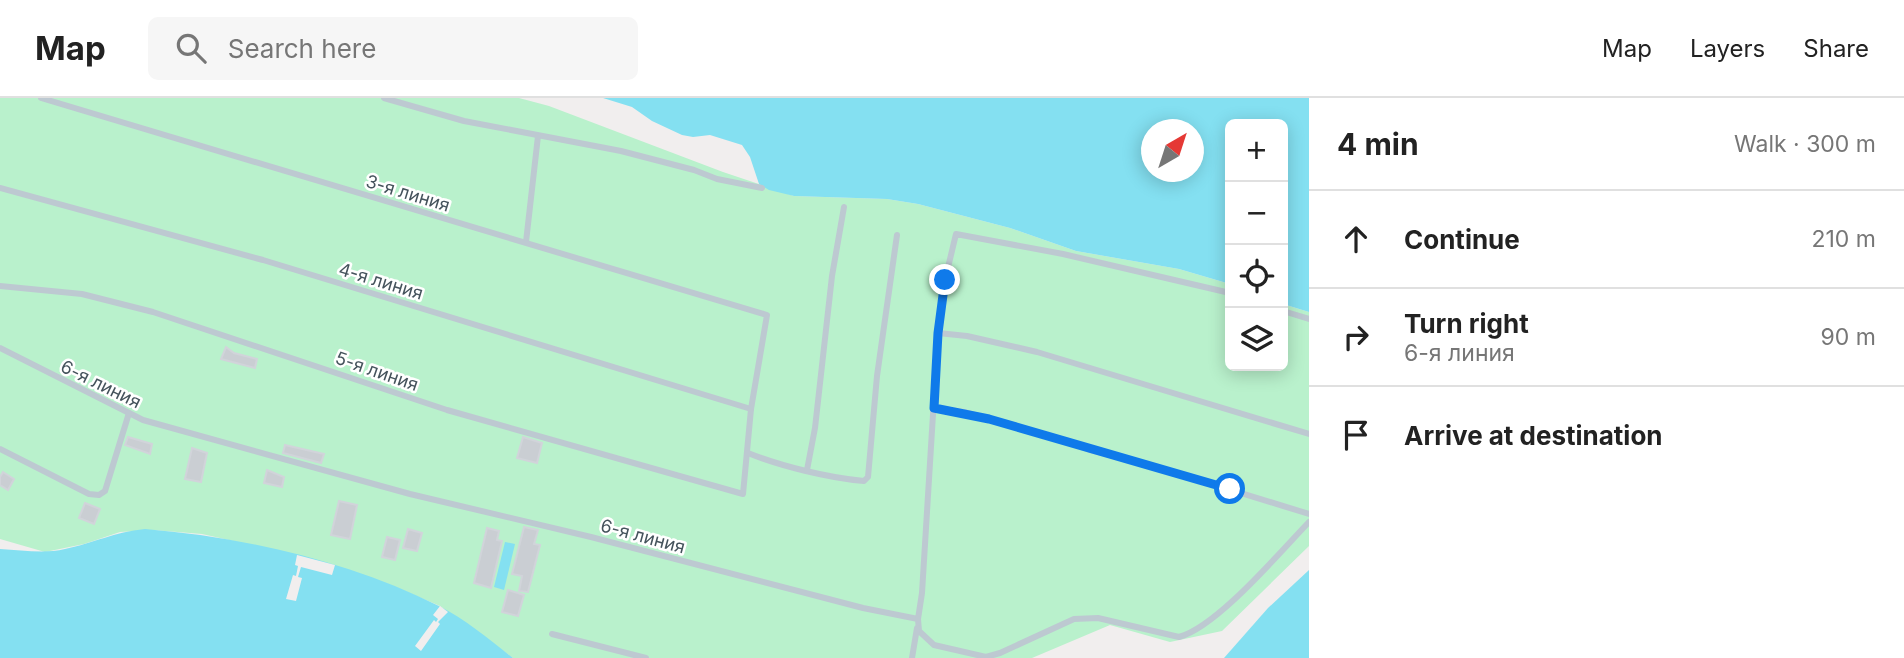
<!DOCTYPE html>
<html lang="en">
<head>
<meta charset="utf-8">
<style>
  :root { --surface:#fff; --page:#f6f6f6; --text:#222; --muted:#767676; --line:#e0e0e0 }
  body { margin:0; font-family:Inter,sans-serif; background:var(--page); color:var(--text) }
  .controls { position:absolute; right:21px; top:21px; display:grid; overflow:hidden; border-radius:10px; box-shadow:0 4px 18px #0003 }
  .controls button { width:63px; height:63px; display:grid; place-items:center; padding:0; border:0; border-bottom:2px solid var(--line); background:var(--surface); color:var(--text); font:35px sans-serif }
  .compass { position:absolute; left:1141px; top:21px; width:63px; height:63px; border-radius:50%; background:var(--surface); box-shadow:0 4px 18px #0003; rotate:39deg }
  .stop { position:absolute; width:21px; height:21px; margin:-16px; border:5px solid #0f7aea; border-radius:50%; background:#fff }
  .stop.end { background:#0f7aea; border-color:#fff; box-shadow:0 2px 7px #0008 }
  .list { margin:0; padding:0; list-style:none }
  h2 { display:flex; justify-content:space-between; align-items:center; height:91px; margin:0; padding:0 28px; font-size:30px }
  h2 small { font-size:23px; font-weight:400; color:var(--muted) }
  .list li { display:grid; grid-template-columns:46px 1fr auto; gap:21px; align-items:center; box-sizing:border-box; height:98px; padding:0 28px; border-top:2px solid var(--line) }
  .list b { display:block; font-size:26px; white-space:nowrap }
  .list p { margin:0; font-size:23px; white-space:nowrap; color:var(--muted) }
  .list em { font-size:23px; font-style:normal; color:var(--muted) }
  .icon { flex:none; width:38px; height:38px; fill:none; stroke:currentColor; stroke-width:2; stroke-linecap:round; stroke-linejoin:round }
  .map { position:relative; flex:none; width:1309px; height:560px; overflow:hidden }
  header { display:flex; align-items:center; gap:42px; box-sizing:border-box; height:98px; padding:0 35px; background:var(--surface); border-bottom:2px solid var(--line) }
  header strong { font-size:33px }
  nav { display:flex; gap:38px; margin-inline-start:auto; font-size:24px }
  .search { width:490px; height:63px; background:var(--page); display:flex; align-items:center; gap:18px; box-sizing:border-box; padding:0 24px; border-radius:10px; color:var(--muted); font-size:26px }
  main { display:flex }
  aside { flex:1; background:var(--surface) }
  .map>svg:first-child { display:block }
</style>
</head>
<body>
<header>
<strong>Map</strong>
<div class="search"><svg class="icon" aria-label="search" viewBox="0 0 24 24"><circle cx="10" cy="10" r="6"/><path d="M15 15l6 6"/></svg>Search here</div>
<nav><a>Map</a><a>Layers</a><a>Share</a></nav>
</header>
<main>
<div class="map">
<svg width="1309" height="560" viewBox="0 0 1309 560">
  <rect width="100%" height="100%" fill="#f1eeee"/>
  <polygon fill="#b9f1cc" points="0,0 519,0 549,8 723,74 794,98 887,101 918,106 1010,130 1076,153 1179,171 1230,186 1230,268 1283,268 1283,206 1309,214 1309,448 1222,533 1170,544 1110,527 1032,560 513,560 440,508 388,486 297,457 202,436 153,432 120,434 84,446 45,454 0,441"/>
  <g fill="#84e0f1" fill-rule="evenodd">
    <path d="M603 0H1309V214L1283 206V26H1230V186L1179 171 1076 153 1010 130 918 106 887 101 794 98 769 92 759 86 750 59 742 47 710 37 693 39 682 37 652 23 632 9ZM1152 32H1194V74H1152Z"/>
    <path d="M145 431C244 439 349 463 439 508 465 521 490 542 513 560H0V451C22 452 44 456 65 451 94 445 114 434 145 431Z"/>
    <polygon points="505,444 515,446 504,492 494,489"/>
    <polygon points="1309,472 1309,560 1224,560 1268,510"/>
  </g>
  <g fill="#f1eeee">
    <polygon points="297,457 335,467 332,477 301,469 298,479 302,480 296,503 286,501 293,477 296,478 298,468 295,467"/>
    <polygon points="440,508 448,514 438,524 440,526 421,553 415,548 434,522 436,524 438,521 433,517"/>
  </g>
  <g fill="#caced3" stroke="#d1d4da" stroke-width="2">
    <polygon points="226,249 234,255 257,261 255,270 221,261"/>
    <polygon points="128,339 152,346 150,356 125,347"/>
    <polygon points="523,339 542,345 537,365 517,360"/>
    <polygon points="285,347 324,356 321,365 283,355"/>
    <polygon points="192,350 207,355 201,384 185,381"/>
    <polygon points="267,372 284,379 282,389 264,385"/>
    <polygon points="3,374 14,381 8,392 0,387 0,379"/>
    <polygon points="339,403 357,407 350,441 331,437"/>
    <polygon points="85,405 100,411 94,426 79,420"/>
    <polygon points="524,429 538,432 534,446 540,447 528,494 519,493 522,478 512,476"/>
    <polygon points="487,430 499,433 497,442 502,443 491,490 474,485"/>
    <polygon points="408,431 422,435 417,453 403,450"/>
    <polygon points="387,439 400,442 395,462 382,459"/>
    <polygon points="508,492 524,497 518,518 502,514"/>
  </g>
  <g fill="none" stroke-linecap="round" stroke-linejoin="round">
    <g stroke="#bdc9d1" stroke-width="6">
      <polyline points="384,0 464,23 621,53 694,72 717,81 762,90"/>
      <polyline points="0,90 263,162 751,311"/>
      <polyline points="526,144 538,38"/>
      <polyline points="0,188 82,196 153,214 447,312 743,396 751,311 767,217 41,0"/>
      <polyline points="1283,213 1309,221"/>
      <polyline points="938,235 967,238 1037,254 1309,336"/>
      <polyline points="0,250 143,322 410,396 591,439 863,510 918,521 922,495 938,235 945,182 956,136 1063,156 1230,195"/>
      <polyline points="934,310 964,314 1071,344 1090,352 1147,366 1309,416"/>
      <polyline points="0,351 89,396 99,397 105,393 129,315"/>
      <path d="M748 355C780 368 829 380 864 383L868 379 877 278 897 137"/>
      <polyline points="807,372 815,330 832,178 844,109"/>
      <path d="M918 521 919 533 934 547 986 559 1000 555 1074 521 1098 520 1179 539C1217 529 1280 454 1309 424"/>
      <polyline points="552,536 646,560"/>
      <polyline points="912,560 917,530"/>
    </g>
  </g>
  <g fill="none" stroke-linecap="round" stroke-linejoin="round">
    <polyline stroke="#0f7aea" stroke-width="9" points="945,182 938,235 934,310 989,321 1230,391"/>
  </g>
  <g text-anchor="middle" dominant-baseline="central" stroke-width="5" stroke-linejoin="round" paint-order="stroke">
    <g font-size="18" fill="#45535c" stroke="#fff">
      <text transform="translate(408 95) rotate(17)">3-я линия</text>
      <text transform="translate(381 183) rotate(17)">4-я линия</text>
      <text transform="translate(377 273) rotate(19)">5-я линия</text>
      <text transform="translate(101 286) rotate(26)">6-я линия</text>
      <text transform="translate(643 438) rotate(15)">6-я линия</text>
    </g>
  </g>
</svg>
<div class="controls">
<button>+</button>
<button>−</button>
<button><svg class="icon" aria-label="locate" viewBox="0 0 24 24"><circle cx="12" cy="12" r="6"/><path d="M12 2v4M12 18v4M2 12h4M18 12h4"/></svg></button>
<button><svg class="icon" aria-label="layers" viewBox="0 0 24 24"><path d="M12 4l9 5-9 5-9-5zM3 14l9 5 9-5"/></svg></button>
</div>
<svg class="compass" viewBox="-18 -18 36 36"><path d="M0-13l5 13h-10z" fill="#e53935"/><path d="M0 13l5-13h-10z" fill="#767676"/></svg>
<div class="stop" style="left:1230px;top:391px"></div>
<div class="stop end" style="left:945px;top:182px"></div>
</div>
<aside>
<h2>4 min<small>Walk · 300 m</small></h2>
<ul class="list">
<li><svg class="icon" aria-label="ahead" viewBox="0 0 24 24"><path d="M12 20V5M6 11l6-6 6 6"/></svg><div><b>Continue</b></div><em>210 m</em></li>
<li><svg class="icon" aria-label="right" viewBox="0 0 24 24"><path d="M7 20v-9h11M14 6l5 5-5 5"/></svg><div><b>Turn right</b><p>6-я линия</p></div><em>90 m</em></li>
<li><svg class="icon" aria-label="arrive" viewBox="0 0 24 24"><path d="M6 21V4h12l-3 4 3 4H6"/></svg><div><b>Arrive at destination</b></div></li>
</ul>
</aside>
</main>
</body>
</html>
